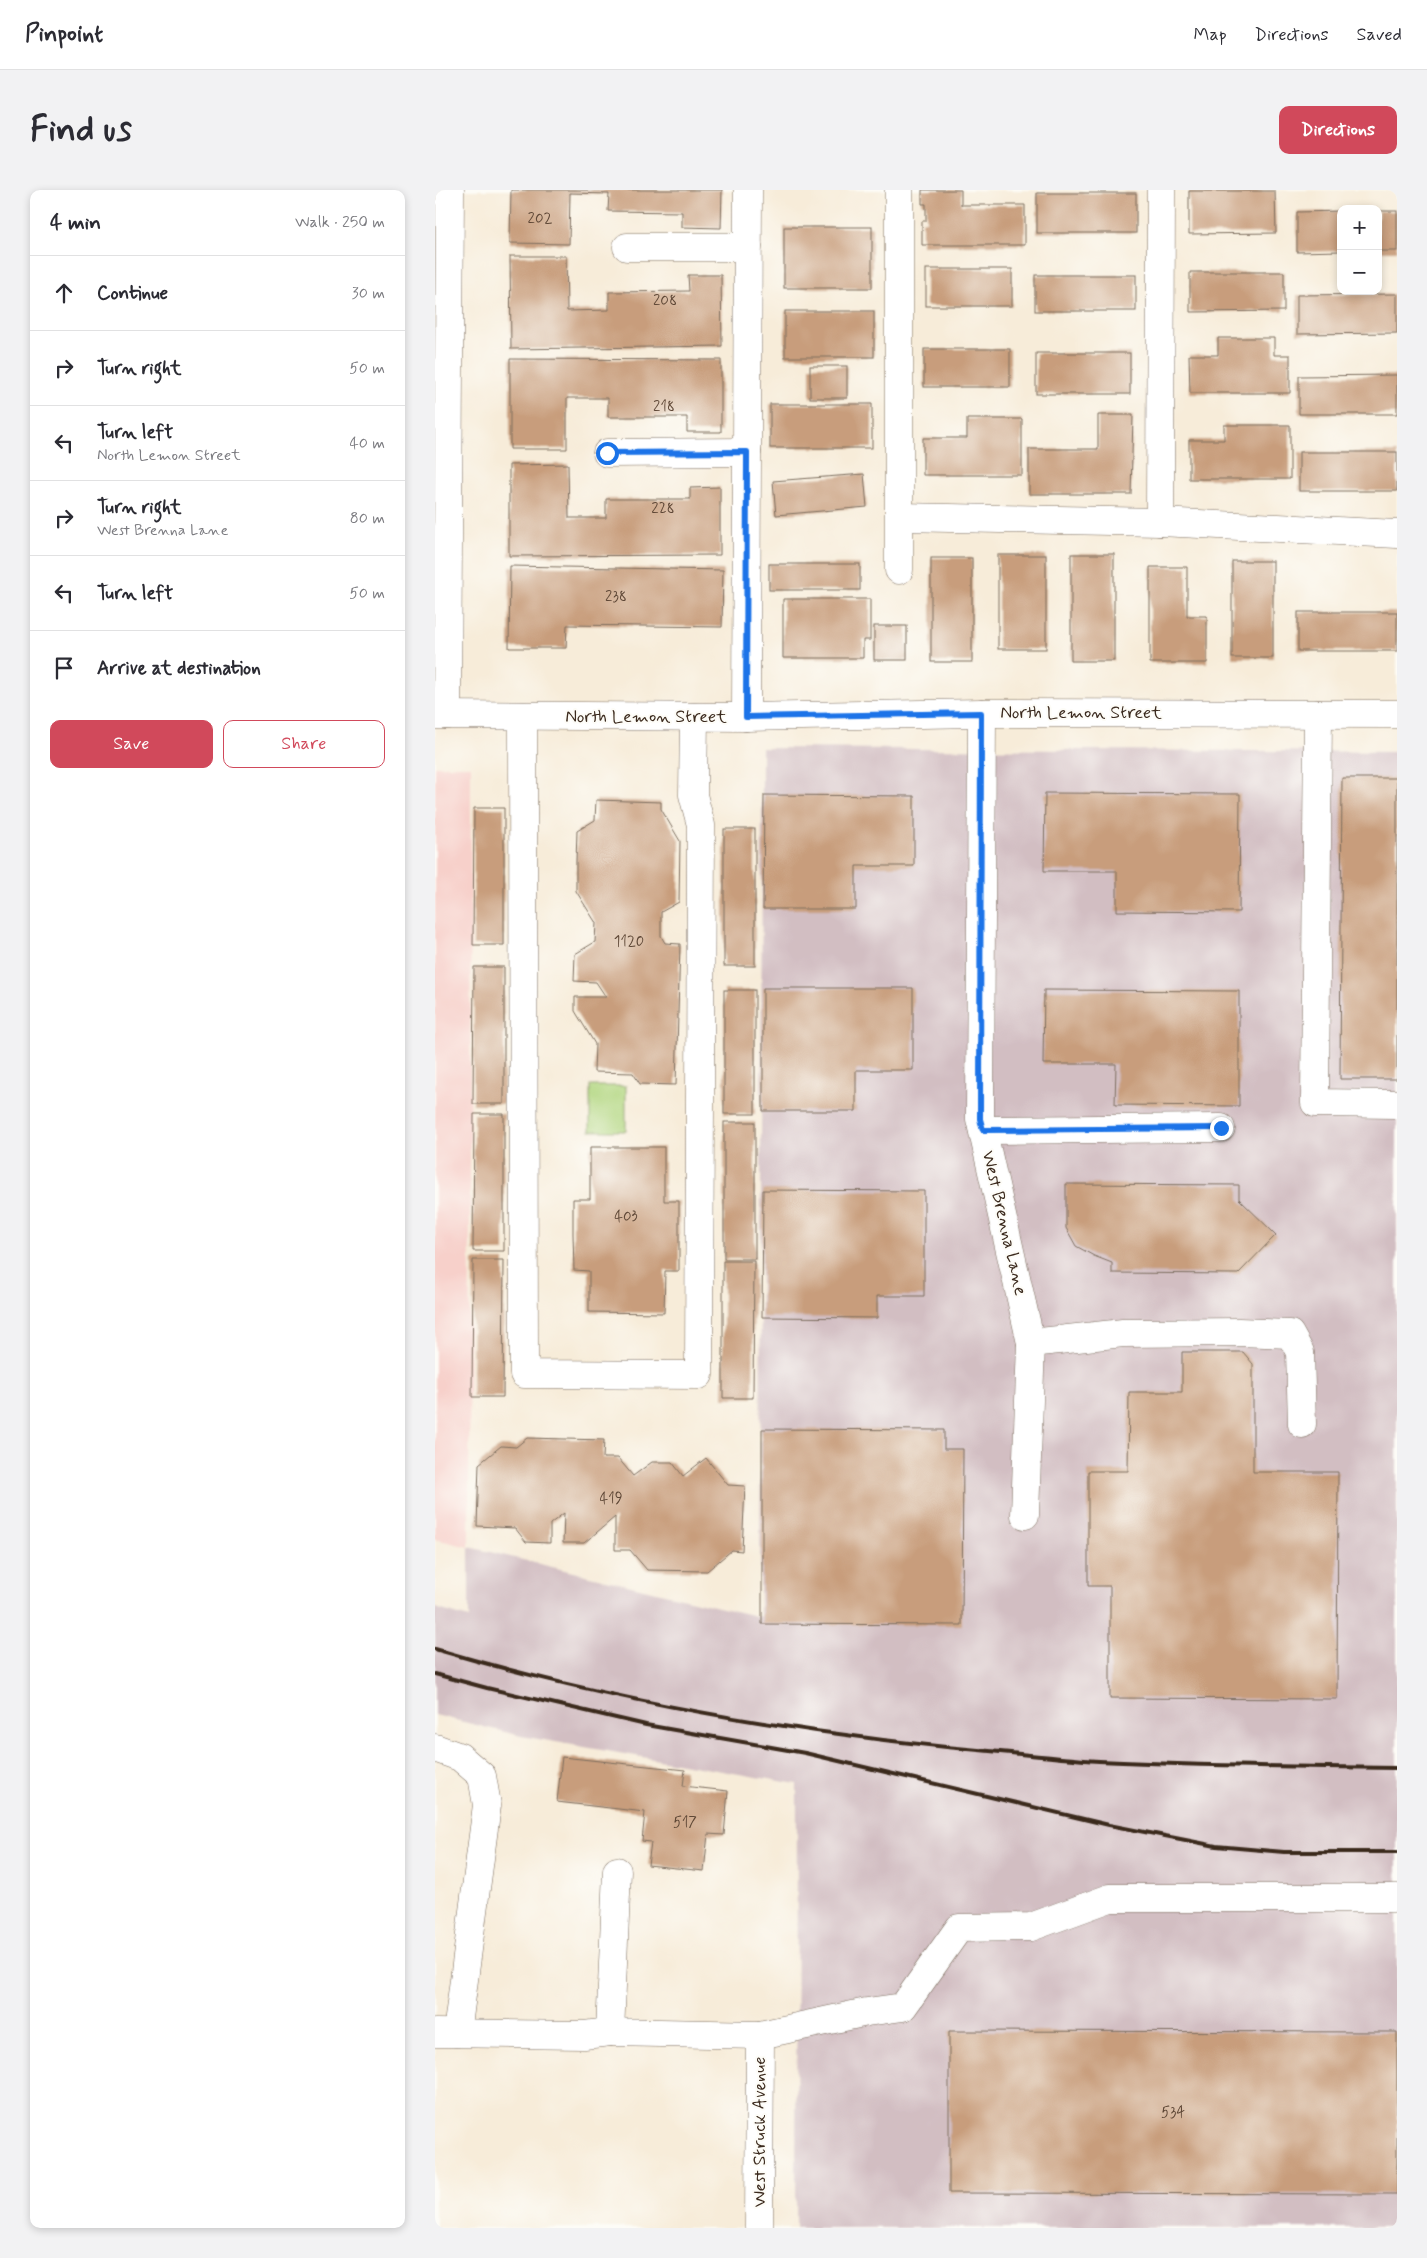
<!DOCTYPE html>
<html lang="en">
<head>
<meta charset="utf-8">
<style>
  :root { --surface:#fff; --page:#f2f2f3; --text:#2b2b33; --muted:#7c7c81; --line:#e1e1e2; --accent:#d1495b }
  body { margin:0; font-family:Mynerve,sans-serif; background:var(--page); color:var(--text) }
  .controls { position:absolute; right:15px; top:15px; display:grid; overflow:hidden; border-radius:10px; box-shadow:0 2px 8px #0003 }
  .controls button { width:45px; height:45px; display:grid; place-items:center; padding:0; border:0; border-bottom:1px solid var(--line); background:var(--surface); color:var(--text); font:25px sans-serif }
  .stop { position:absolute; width:15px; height:15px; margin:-11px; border:4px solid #1a73e8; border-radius:50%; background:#fff }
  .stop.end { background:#1a73e8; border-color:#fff; box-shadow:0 1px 5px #0008 }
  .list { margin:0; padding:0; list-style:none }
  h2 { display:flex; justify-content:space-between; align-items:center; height:65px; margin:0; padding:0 20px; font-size:21px }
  h2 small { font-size:16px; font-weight:400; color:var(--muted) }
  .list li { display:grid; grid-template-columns:32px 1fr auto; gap:15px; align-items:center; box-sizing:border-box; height:75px; padding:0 20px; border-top:1px solid var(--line) }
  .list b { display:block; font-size:19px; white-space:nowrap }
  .list p { margin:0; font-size:16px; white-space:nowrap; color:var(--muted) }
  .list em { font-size:16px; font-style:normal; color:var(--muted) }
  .actions { display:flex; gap:10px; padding:15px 20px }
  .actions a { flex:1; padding:11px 0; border:1px solid var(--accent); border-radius:10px; text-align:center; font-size:18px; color:var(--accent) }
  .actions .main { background:var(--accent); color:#fff }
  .icon { flex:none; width:28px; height:28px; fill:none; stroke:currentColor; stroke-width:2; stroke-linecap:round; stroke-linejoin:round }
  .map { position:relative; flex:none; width:962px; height:2038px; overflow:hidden; border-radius:10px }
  header { display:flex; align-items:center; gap:30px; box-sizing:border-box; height:70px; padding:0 25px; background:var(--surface); border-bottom:1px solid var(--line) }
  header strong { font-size:24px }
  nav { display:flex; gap:28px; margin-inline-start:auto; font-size:18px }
  .intro { display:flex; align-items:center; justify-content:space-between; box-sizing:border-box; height:120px; padding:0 30px }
  h1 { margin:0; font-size:35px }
  .button { padding:12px 22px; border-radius:10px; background:var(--accent); color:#fff; font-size:18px; font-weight:700 }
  main { display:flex; gap:30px; padding:0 30px }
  aside { flex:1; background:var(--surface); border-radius:10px; box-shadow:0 2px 8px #0003 }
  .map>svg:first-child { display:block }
</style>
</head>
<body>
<header>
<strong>Pinpoint</strong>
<nav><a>Map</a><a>Directions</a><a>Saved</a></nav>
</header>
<div class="intro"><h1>Find us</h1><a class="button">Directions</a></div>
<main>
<aside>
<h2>4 min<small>Walk · 250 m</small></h2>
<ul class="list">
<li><svg class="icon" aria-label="ahead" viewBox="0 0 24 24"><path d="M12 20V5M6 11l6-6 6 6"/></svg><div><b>Continue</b></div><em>30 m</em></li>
<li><svg class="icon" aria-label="right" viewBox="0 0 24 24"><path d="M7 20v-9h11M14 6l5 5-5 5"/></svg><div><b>Turn right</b></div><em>50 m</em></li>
<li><svg class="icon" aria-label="left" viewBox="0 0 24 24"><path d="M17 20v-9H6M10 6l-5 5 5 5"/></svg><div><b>Turn left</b><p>North Lemon Street</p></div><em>40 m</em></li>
<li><svg class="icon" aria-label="right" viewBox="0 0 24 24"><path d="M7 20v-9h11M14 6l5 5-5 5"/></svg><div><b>Turn right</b><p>West Brenna Lane</p></div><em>80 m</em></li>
<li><svg class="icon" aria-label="left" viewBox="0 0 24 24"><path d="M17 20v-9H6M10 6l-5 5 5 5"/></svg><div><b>Turn left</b></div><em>50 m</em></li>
<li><svg class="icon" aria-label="arrive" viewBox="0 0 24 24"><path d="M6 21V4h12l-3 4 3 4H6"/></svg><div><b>Arrive at destination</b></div></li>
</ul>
<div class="actions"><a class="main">Save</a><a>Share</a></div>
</aside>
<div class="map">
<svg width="962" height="2038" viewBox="0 0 962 2038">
  <rect width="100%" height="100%" fill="#fdfcf7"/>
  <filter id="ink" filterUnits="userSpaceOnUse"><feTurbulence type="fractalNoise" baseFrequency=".02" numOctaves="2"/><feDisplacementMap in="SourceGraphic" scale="10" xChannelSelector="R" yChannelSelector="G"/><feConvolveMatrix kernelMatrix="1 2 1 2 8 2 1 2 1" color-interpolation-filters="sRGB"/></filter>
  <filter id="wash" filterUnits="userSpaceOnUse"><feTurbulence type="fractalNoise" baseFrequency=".0096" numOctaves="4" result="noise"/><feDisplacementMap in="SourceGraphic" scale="20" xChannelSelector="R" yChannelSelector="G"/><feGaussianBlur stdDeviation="1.12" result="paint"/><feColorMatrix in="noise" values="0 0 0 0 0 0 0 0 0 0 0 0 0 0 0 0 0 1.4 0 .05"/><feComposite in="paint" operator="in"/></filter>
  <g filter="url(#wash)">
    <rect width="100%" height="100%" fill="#f7ecd9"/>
    <polygon fill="#f7d0ca" points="0,576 36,576 34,1357 0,1349"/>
    <polygon fill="#d2bec2" points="327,558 962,562 962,2038 361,2038 362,1594 86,1546 0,1525 0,1418 34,1428 34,1357 325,1427"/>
    <rect fill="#b1d67f" stroke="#76804e" x="155" y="896" width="36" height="45"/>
    <g id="blocks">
      <g fill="#c89d7c">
        <polygon points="76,0 287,0 286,38 247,37 247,22 173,21 174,4 135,3 134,54 75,53"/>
        <polygon points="487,0 526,0 526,15 590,15 590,55 487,55 487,31 491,31 491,14 487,14"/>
        <polygon points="754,1 840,1 841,43 754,44"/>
        <rect x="602" y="3" width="99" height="40"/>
        <polygon points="906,21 906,61 862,62 862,22"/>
        <rect x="943" y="21" width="19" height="40"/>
        <rect x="349" y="37" width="88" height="61"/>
        <polygon points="75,66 131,66 132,121 174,120 174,102 254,101 253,85 286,85 287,156 76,159"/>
        <rect x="491" y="79" width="86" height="37"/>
        <polygon points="755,82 849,82 849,121 755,122"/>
        <rect x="600" y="85" width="101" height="36"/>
        <polygon points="962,104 962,143 862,144 862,105"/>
        <rect x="350" y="121" width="89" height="46"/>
        <polygon points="783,148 839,148 839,165 855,165 855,203 755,203 754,165 783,165"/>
        <rect x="489" y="159" width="86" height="38"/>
        <rect x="601" y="163" width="94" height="41"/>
        <polygon points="75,169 286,170 286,242 252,242 252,227 173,227 173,208 132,208 132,259 75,259"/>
        <rect x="375" y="176" width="37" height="32"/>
        <polygon points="962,185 962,224 864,224 864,186"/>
        <rect x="335" y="214" width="102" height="44"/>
        <polygon points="663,225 698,225 696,304 594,304 594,259 663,259"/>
        <polygon points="532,229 587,229 587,285 488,285 488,248 532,248"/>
        <polygon points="789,235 855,235 855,289 754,289 754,250 789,250"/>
        <rect x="864" y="262" width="98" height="39"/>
        <polygon points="133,274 134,328 171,328 171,309 255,309 255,298 285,297 285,365 74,366 74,275"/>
        <polygon points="429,284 432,317 341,325 338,291"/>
        <rect x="636" y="364" width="43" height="107"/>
        <rect x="563" y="365" width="48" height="94"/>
        <rect x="496" y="368" width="41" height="104"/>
        <rect x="797" y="371" width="41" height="97"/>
        <rect x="334" y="374" width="91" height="26"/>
        <polygon points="75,376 288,380 287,437 132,435 131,458 74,458"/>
        <polygon points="715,377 752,377 752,426 772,426 772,473 715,473"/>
        <polygon points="348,409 435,409 435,450 428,450 428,468 348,468"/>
        <rect x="863" y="422" width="99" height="39"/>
        <rect x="439" y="436" width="33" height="34"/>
        <polygon points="907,588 962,588 962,889 905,889"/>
        <polygon points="610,603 805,604 804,722 682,721 682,681 609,681"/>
        <polygon points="329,605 479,606 479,676 421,676 421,719 328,719"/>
        <polygon points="161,610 226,612 226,619 245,651 244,712 226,722 226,746 230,753 245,754 241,895 205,894 198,883 159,882 160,854 140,821 140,807 171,807 161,792 139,791 140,764 160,752 161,733 141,701 141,672 142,641 160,630"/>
        <polygon points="39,618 69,618 69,755 38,755"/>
        <rect x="289" y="639" width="31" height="137"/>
        <polygon points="39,777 69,777 69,914 38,914"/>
        <polygon points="328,798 478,798 478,880 421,880 421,921 328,921"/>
        <rect x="289" y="800" width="31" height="124"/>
        <polygon points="609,800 804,801 804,916 680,915 681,874 608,874"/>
        <polygon points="39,924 69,924 69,1061 38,1061"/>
        <rect x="289" y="932" width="31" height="137"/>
        <polygon points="155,957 229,957 229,1011 244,1011 244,1081 230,1081 229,1123 154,1122 154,1081 139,1080 138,1044 138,1009 155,1009"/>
        <polygon points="631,994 804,995 804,1009 841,1045 803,1084 677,1083 677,1073 659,1066 641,1056 631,1038"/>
        <polygon points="328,1000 489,1001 489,1106 442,1106 442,1128 327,1127"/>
        <polygon points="38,1070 69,1070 68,1207 37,1207"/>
        <polygon points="288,1071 319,1071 318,1208 288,1208"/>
        <polygon points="747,1162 808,1162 818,1174 818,1282 903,1282 902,1509 675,1508 675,1396 653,1396 653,1281 693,1281 694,1202 747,1202"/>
        <polygon points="327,1239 509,1240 509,1259 528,1259 527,1435 327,1434"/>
        <polygon points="92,1248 169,1250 168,1268 183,1268 198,1286 217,1272 237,1272 248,1286 271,1268 293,1295 310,1296 307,1361 297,1360 272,1381 212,1380 195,1360 180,1360 180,1327 149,1353 128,1353 129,1323 115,1334 115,1353 91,1352 80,1338 42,1336 44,1274 66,1256 81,1257"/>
        <polygon points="127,1567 250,1580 248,1596 293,1601 289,1645 273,1644 269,1681 213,1675 216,1652 207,1651 210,1622 122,1612"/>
        <polygon points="514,1841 962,1842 962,2004 514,2003"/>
      </g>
    </g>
  </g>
  <g filter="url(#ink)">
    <use href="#blocks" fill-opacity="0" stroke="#7d6e5f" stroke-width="1"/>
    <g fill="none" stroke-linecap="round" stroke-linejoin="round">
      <g stroke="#7d6e5f" stroke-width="29">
        <g id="minor">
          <polyline points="464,0 464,380"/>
          <polyline points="192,57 313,57"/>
          <polyline points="172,263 312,262"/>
          <polyline points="465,327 725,332 962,344"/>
          <polyline points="725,332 726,0"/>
          <polyline points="547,523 545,929 596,1153 590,1325"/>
          <polyline points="883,524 880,913 962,914"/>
          <polyline points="0,525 311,527 547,523 962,524"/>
          <polyline points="12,525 15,0"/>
          <polyline points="88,526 89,1184 264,1185 266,635 258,605 259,527"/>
          <polyline points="311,527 313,0"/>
          <polyline points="548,940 786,938"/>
          <polyline points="596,1153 688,1143 804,1142 855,1144 865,1162 867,1234"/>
          <polyline points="0,1558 25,1567 47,1586 52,1615 22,1843"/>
          <polyline points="182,1681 175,1842 325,1845 432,1822 468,1817 524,1738 596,1737 675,1708 962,1708"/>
          <polyline points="0,1843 149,1845 175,1842"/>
          <polyline points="324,2038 325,1845"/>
        </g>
      </g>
      <use href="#minor" stroke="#fff" stroke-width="28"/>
      <g stroke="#3b2a1e" stroke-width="4">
        <path d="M0 1459C187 1514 382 1547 576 1563 605 1566 635 1569 664 1571 763 1576 863 1577 962 1578"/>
        <polyline points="0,1484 52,1498 211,1535 370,1563 674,1635 781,1656 849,1662 962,1662"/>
      </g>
    </g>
  </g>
  <g fill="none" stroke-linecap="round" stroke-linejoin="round" filter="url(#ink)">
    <polyline stroke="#1a73e8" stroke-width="6" points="172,263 312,262 311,527 546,523 545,929 548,940 786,938"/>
  </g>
  <g text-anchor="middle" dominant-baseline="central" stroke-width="4" stroke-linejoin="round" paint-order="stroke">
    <g font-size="15" fill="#5e4736">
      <text x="105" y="29">202</text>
      <text x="230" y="111">208</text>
      <text x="229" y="217">218</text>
      <text x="228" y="319">228</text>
      <text x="181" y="407">238</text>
      <text x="194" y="752">1120</text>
      <text x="191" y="1027">403</text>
      <text x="176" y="1309">419</text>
      <text x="250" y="1633">517</text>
      <text x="738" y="1923">534</text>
    </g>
    <g font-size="18" fill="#3b2a1e" stroke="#fdfcf7">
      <text x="646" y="523">North Lemon Street</text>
      <text x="211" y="527">North Lemon Street</text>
      <text transform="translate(569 1033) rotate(77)">West Brenna Lane</text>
      <text transform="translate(325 1942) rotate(-90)">West Struck Avenue</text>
    </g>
  </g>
</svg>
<div class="controls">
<button>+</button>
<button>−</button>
</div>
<div class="stop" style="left:172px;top:263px"></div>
<div class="stop end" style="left:786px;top:938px"></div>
</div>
</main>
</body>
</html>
